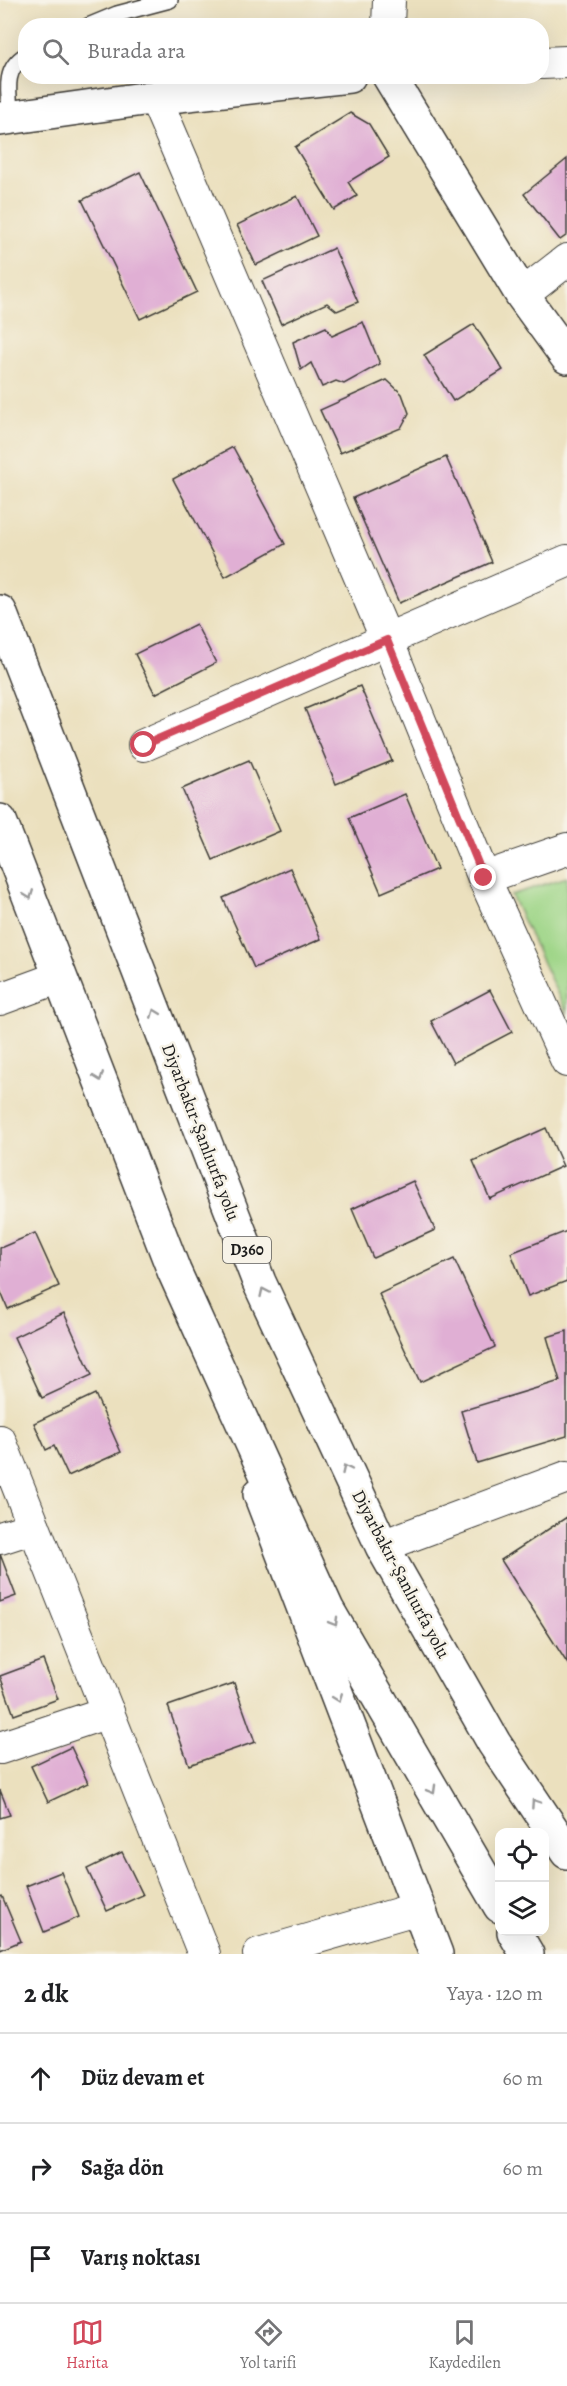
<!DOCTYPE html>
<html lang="tr">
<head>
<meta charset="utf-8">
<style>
  :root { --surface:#fff; --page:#f2f2f2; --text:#202124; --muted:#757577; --line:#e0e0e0; --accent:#d1495b }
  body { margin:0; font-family:Alegreya,serif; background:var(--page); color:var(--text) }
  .controls { position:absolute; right:18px; bottom:18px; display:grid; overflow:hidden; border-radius:12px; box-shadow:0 6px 24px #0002 }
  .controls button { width:54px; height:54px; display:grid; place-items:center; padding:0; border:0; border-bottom:2px solid var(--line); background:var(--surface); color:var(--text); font:30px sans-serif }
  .stop { position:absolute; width:18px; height:18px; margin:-14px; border:4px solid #d1495b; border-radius:50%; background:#fff }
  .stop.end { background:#d1495b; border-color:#fff; box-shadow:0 2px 6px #0008 }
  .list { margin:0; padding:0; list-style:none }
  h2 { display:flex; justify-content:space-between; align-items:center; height:78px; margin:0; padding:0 24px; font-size:26px }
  h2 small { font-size:20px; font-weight:400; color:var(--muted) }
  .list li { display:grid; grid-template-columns:39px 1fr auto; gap:18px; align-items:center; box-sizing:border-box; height:90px; padding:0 24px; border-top:2px solid var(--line) }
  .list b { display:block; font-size:22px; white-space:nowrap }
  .list em { font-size:20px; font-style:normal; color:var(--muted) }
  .icon { flex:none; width:33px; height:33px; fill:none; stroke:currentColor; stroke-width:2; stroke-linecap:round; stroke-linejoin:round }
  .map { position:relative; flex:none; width:567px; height:1954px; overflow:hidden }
  .search { position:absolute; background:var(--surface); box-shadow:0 6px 24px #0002; left:18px; right:18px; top:18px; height:66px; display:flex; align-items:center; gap:15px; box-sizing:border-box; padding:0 21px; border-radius:24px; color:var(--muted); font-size:22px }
  .sheet { height:348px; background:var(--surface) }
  nav { display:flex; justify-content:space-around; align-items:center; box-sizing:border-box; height:84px; border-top:2px solid var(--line); background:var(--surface); font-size:16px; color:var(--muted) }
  nav a { display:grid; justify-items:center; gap:3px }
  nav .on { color:var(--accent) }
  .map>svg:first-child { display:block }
</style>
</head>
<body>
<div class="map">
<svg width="567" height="1954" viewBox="0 0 567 1954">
  <rect width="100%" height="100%" fill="#f7f3e8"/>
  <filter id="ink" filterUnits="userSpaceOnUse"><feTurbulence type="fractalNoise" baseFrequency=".0167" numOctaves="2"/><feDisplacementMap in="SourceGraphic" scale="12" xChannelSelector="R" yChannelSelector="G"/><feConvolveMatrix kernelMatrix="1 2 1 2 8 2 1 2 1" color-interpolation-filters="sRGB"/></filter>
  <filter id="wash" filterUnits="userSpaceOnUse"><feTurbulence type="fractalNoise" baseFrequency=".008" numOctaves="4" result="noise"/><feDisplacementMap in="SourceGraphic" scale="24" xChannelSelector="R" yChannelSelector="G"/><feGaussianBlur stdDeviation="1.35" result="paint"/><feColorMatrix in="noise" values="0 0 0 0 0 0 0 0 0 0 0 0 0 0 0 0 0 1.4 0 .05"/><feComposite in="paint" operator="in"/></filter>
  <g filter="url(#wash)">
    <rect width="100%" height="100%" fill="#ebe0be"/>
    <polygon fill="#9ed587" stroke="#5d7852" stroke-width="1.5" points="567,877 567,1014 511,895"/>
    <g id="blocks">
      <g fill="#e0afd4">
        <polygon points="350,113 369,124 389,157 348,182 357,196 334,210 295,147"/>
        <polygon points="567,159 567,235 560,240 524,194"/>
        <polygon points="140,172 197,292 140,319 82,200"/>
        <polygon points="297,196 317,236 256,265 237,225"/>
        <polygon points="334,248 358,302 337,311 327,303 281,324 262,281"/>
        <polygon points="363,322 380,364 344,384 336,381 322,387 311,363 301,370 293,342 326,327 332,336"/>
        <polygon points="474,324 503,370 453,401 424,355"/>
        <polygon points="387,380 402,394 409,413 401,428 340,453 320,410"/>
        <polygon points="233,447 285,544 225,577 173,479"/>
        <polygon points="446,457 492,562 399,603 353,498"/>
        <polygon points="196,624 216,663 155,694 135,654"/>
        <polygon points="360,686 392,761 336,784 305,709"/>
        <polygon points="249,760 280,831 213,860 182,789"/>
        <polygon points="405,794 437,869 381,893 349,818"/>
        <polygon points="290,868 321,939 254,968 223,898"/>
        <polygon points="490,990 512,1032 453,1063 431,1021"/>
        <polygon points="546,1128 563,1166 490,1199 473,1161"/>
        <polygon points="413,1181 435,1230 373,1258 352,1209"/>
        <polygon points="567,1231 567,1281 528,1296 511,1253"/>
        <polygon points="35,1233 59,1286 8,1309 0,1290 0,1248"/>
        <polygon points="454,1259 495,1347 420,1382 379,1294"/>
        <polygon points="64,1313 92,1375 42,1398 14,1337"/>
        <polygon points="567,1331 567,1436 477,1463 461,1411 560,1381 547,1337"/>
        <polygon points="95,1394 121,1452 68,1476 54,1446 46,1450 34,1423"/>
        <polygon points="567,1517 567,1663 501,1560"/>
        <polygon points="0,1554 16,1596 0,1602"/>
        <polygon points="43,1660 58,1699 14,1715 0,1676"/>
        <polygon points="234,1683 255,1742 189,1765 168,1706"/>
        <polygon points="71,1747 88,1783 48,1802 31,1766"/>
        <polygon points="0,1790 10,1815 0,1818"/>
        <polygon points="122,1852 143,1895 107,1911 87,1869"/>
        <polygon points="61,1872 79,1917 44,1932 26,1886"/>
        <polygon points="2,1896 21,1941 0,1950 0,1897"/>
      </g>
    </g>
  </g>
  <g filter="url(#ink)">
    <use href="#blocks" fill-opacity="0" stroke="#3b3934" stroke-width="1.5"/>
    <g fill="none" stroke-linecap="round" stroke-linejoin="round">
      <g stroke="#3b3934" stroke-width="18">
        <g id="service">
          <polyline points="88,26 117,14 170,0"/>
          <path d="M11 118C9 94 2 69 26 55"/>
        </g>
      </g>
      <g stroke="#3b3934" stroke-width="34">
        <g id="minor">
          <polyline points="388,26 389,0"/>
          <polyline points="542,63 567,62"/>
          <polyline points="155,97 387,640 484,878 567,1061"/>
          <polyline points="522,295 567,260"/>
          <polyline points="144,745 567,561"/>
          <polyline points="484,878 567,849"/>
          <polyline points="0,999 60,977"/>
          <polyline points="0,1441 204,1954"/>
          <polyline points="0,1538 34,1527"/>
          <polyline points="382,1546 567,1477"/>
          <polyline points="0,1748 108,1712"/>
          <polyline points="259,1954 419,1908"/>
        </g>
      </g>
      <g stroke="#3b3934" stroke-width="36">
        <g id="tertiary">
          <polyline points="389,76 522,295 567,357"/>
          <polyline points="0,119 143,99 349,76"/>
        </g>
      </g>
      <g stroke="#3b3934" stroke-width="36">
        <polyline id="secondary" points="260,1494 436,1954"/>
      </g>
      <g stroke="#3b3934" stroke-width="36">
        <g id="trunk">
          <polyline points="0,612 259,1282 382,1546 494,1743 567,1852"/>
          <polyline points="0,821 174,1271 327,1609 500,1906"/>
          <polyline points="514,1932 527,1954"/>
        </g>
      </g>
      <use href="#service" stroke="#fff" stroke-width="15"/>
      <use href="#minor" stroke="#fff" stroke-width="32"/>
      <use href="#tertiary" stroke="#fff" stroke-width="33"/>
      <use href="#secondary" stroke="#fff" stroke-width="33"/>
      <use href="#trunk" stroke="#fff" stroke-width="33"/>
    </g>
    <defs><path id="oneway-chevron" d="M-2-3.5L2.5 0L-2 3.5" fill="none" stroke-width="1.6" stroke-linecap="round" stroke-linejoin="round" transform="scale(1.5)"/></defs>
    <g stroke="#999">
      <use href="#oneway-chevron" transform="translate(29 895) rotate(69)"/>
      <use href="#oneway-chevron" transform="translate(155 1013) rotate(-111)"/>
      <use href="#oneway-chevron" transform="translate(99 1077) rotate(69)"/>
      <use href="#oneway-chevron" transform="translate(264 1292) rotate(-115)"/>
      <use href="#oneway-chevron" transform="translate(346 1469) rotate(-115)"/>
      <use href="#oneway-chevron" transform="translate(334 1622) rotate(60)"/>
      <use href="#oneway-chevron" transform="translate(338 1698) rotate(69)"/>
      <use href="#oneway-chevron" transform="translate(432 1790) rotate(60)"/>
      <use href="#oneway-chevron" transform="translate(535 1803) rotate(-124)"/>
    </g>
  </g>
  <g fill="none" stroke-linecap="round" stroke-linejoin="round" filter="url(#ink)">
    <polyline stroke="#d1495b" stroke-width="8" points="144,745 387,640 484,878"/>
  </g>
  <g text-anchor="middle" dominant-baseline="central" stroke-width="5" stroke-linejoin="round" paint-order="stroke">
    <rect fill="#f7f3e8" stroke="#5e5c59" stroke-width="1.5" x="223" y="1237" width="48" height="26" rx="4.5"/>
    <g font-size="16" font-weight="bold" fill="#1c1c1c">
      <text x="247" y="1250">D360</text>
    </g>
    <g font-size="18" fill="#1c1c1c" stroke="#f7f3e8">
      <text transform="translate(201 1132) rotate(69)">Diyarbakır-Şanlıurfa yolu</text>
      <text transform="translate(401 1574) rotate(62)">Diyarbakır-Şanlıurfa yolu</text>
    </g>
  </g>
</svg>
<div class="controls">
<button><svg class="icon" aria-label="locate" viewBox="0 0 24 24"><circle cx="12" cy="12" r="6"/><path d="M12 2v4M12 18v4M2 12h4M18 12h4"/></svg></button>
<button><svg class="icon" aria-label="layers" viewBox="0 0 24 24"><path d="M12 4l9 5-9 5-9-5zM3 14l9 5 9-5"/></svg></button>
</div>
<div class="stop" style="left:144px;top:745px"></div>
<div class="stop end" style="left:484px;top:878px"></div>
<div class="search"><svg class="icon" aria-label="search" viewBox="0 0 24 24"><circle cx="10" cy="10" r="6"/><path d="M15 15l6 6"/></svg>Burada ara</div>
</div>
<section class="sheet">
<h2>2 dk<small>Yaya · 120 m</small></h2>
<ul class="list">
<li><svg class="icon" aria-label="ahead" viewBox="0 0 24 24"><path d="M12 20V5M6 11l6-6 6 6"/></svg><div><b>Düz devam et</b></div><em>60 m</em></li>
<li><svg class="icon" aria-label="right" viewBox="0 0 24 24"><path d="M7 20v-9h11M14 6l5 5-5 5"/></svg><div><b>Sağa dön</b></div><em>60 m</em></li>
<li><svg class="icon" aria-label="arrive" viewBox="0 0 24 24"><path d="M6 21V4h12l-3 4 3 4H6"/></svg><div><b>Varış noktası</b></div></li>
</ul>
</section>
<nav>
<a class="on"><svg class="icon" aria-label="map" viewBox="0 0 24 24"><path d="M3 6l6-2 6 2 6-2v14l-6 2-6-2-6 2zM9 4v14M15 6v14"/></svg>Harita</a>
<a><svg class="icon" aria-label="directions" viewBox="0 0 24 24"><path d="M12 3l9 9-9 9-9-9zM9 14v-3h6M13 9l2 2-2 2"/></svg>Yol tarifi</a>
<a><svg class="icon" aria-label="saved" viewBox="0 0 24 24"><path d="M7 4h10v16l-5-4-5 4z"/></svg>Kaydedilen</a>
</nav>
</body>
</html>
